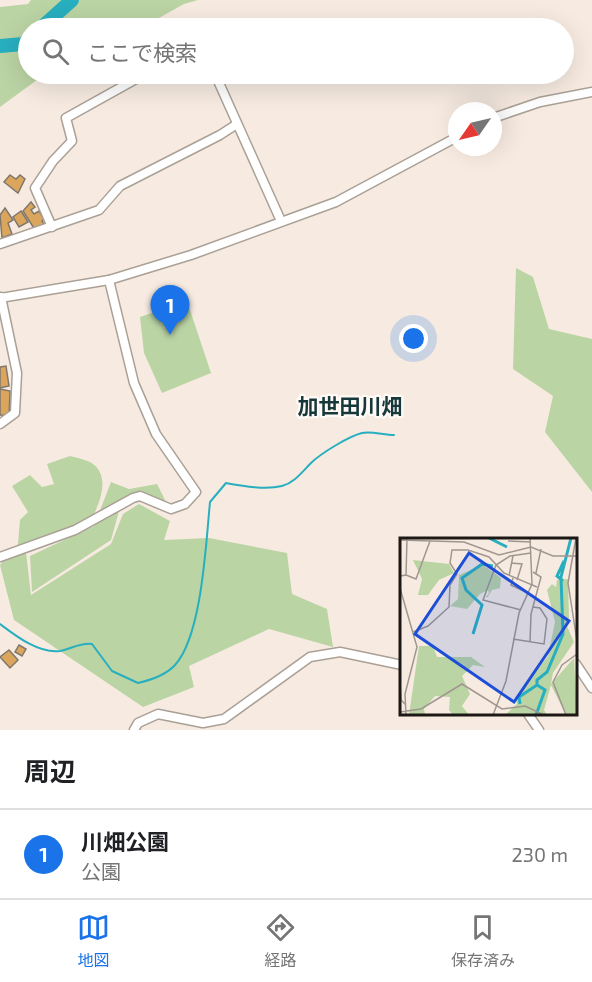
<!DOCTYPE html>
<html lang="ja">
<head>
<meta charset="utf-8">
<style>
  :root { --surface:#fff; --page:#f6f6f6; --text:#202124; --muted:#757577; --line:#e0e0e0; --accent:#1a73e8 }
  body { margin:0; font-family:"Exo 2","Noto Sans JP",sans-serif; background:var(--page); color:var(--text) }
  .compass { position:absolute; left:448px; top:102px; width:54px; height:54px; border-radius:50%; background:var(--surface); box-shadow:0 6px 24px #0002; rotate:236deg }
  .you { position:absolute; left:414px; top:339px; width:21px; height:21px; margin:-15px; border:4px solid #fff; border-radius:50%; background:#1a73e8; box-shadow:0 0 0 9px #1a73e833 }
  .badge { display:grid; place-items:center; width:39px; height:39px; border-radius:50%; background:var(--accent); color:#fff; font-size:20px; font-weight:700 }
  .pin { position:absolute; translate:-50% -50px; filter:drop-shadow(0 2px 3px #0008) }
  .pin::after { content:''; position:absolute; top:32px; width:21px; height:18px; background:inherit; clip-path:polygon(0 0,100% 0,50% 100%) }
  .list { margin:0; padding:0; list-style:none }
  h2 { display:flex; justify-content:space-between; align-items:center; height:78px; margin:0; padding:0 24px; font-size:26px }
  h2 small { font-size:20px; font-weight:400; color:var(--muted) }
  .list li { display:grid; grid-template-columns:39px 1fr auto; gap:18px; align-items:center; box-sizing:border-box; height:90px; padding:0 24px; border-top:2px solid var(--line) }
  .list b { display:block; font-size:22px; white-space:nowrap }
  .list p { margin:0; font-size:20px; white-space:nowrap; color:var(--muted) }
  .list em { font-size:20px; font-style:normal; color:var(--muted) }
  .icon { flex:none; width:33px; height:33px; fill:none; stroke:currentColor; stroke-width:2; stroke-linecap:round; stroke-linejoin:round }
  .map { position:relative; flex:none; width:592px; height:730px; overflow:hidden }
  .search { position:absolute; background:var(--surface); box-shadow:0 6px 24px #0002; left:18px; right:18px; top:18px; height:66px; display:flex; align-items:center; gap:15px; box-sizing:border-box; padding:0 21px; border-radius:33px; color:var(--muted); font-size:22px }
  .sheet { height:168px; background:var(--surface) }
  nav { display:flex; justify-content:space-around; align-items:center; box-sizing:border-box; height:84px; border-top:2px solid var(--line); background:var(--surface); font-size:16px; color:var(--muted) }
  nav a { display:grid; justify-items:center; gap:3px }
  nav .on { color:var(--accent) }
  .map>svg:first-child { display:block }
</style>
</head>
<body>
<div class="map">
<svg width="592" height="730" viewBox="0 0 592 730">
  <rect width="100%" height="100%" fill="#f7ebe1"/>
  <g fill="#bbd4a4">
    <polygon points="31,0 198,0 184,4 141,28 28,28 28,74 45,74 0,107 0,7 28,4"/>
    <polygon points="516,268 533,277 549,329 592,339 592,492 545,432 553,396 513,369"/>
    <polygon points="187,301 211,373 162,393 144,353 140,317"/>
    <path d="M70 456C77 458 88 460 93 464 111 478 99 503 92 519L25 544 31 595 111 544 123 514 139 504 170 521 164 540 209 538 287 553 292 594 327 609 333 647 269 629 189 666 194 687 143 707 14 620 0 565 18 544 20 520 28 512 12 486 30 475 42 487 54 484 47 464Z"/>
    <polygon points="111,482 129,489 157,484 166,502 137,492 122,500 111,540 32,592 30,556 94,526"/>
  </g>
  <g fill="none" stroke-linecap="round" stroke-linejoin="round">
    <path stroke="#28afbf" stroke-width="2" d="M0 624C16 636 39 654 60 651 71 649 81 642 92 644L112 671 138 683C151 680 166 675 175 665 202 636 206 542 210 502L226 483C243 486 265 490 282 486 294 483 302 472 311 463 320 454 349 436 362 433 371 431 384 435 394 435"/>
    <g stroke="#28afbf" stroke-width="14">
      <polyline points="41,28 72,0"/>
      <polyline points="0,46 23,44 28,40"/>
    </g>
  </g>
  <g fill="#dba65c" stroke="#7f776d" stroke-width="1.5">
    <polygon points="10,175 16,179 20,175 25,179 18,193 4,182"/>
    <polygon points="31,202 35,207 31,210 34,214 39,211 44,219 42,221 44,224 35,230 23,211"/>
    <polygon points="5,208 13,220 8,223 12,234 2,238 0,215"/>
    <polygon points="21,211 28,222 19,227 13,217"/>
    <polygon points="6,366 9,386 0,388 0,367"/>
    <polygon points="0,389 10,391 9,416 0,415"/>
    <polygon points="19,645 26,649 22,656 15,652"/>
    <polygon points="9,650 18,660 10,668 0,657"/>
  </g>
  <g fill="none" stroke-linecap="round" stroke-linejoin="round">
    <g stroke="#aaa096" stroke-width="11">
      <g id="street">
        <polyline points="215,74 281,221"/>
        <polyline points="493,118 540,102 592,92"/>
        <polyline points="52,227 35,188 53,161 72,141 66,118 145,74"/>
        <polyline points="0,244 99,210 120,186 220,135 237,124"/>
        <polyline points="0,298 109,280 191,255 336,202 457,137"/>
        <polyline points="0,424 15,413 17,373 1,297"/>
        <polyline points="0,557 75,530 133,498 140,496 171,509 185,504 196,492 156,434 134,383 109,280"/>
        <polyline points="576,664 592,688"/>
        <polyline points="528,714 539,730"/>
        <polyline points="134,730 138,723 158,714 203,723 224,719 310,657 340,652 402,665"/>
      </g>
    </g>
    <use href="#street" stroke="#fff" stroke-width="8"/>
  </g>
  <g text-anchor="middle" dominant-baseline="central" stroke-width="4.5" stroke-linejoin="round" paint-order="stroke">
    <g font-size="21" font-weight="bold" fill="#16383b" stroke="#fffaf6">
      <text x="350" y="405">加世田川畑</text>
    </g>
  </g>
  <g transform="translate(400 538)">
    <rect width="177" height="177" fill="#f7ebe1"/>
    <path d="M13 22 49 26 54 35 39 42 28 57H18L22 41ZM83 27 101 40 100 50 92 52 88 59H85L89 56 88 52 80 56 67 71 50 68 58 61 59 37ZM168 41 169 80 166 86 174 104 153 135 151 146 174 120 177 177H166L151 147 144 172 147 177H105L117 166 115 160 148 118 155 84 147 52 152 46 156 49 157 42ZM19 108H33L37 119H71L85 129 73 127 62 138 70 156 62 168 69 177H53L49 172 50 159 35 158 24 171 25 177H9Z" fill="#bbd4a4"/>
    <path fill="none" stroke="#28afbf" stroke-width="3" d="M89 0 107 9M163 43 157 38 164 23M73 96 82 67 66 52 62 40 82 26 93 28M120 166 119 159 137 147M136 177 145 152 137 147V142L147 134 163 96 161 39 171 0"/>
    <path fill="none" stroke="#9f978f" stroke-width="1.5" d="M176 0 168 45 177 103M0 2 64 4 99 17 131 9 153 18H177M108 3 131 4M111 25 122 26 117 42M136 35 141 11M6 37 16 41 30 3M0 38 6 37 7 1M109 38 113 18M113 40 111 47 128 55M0 50 17 109 5 156 6 177M121 72 83 62 96 27 110 18 131 15M176 72 177 48M13 94 28 88 49 69 50 47 57 36 50 25 52 12H68L89 19 104 35 137 49M113 101 144 106 147 81 140 70 133 69M130 104 131 76 141 39 133 34M0 146 1 162 5 166M0 174 21 171 62 146 102 171 125 168 144 177M93 177 106 143 119 75 132 46 130 0M166 177 153 144 162 127 177 116"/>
    <path fill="#1d4ed8" fill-opacity="0.15" stroke="#1d4ed8" stroke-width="3" d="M69 15 169 83 114 164 15 96Z"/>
    <rect width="177" height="177" fill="none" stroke="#1c1815" stroke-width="3"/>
  </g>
</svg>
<svg class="compass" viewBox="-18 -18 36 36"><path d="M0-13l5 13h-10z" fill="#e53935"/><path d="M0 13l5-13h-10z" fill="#757577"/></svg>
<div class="you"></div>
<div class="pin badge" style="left:170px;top:335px">1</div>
<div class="search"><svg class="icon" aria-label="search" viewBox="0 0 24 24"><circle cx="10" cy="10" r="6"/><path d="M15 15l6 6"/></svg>ここで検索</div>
</div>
<section class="sheet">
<h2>周辺<small></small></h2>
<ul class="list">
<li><span class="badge">1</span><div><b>川畑公園</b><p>公園</p></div><em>230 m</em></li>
</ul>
</section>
<nav>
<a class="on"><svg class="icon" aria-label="map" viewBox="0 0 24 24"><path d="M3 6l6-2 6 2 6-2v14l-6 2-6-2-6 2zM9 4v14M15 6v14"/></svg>地図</a>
<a><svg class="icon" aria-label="directions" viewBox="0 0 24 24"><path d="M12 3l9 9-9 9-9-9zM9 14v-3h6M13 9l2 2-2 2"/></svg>経路</a>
<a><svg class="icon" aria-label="saved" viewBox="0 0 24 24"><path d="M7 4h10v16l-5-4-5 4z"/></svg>保存済み</a>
</nav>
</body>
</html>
